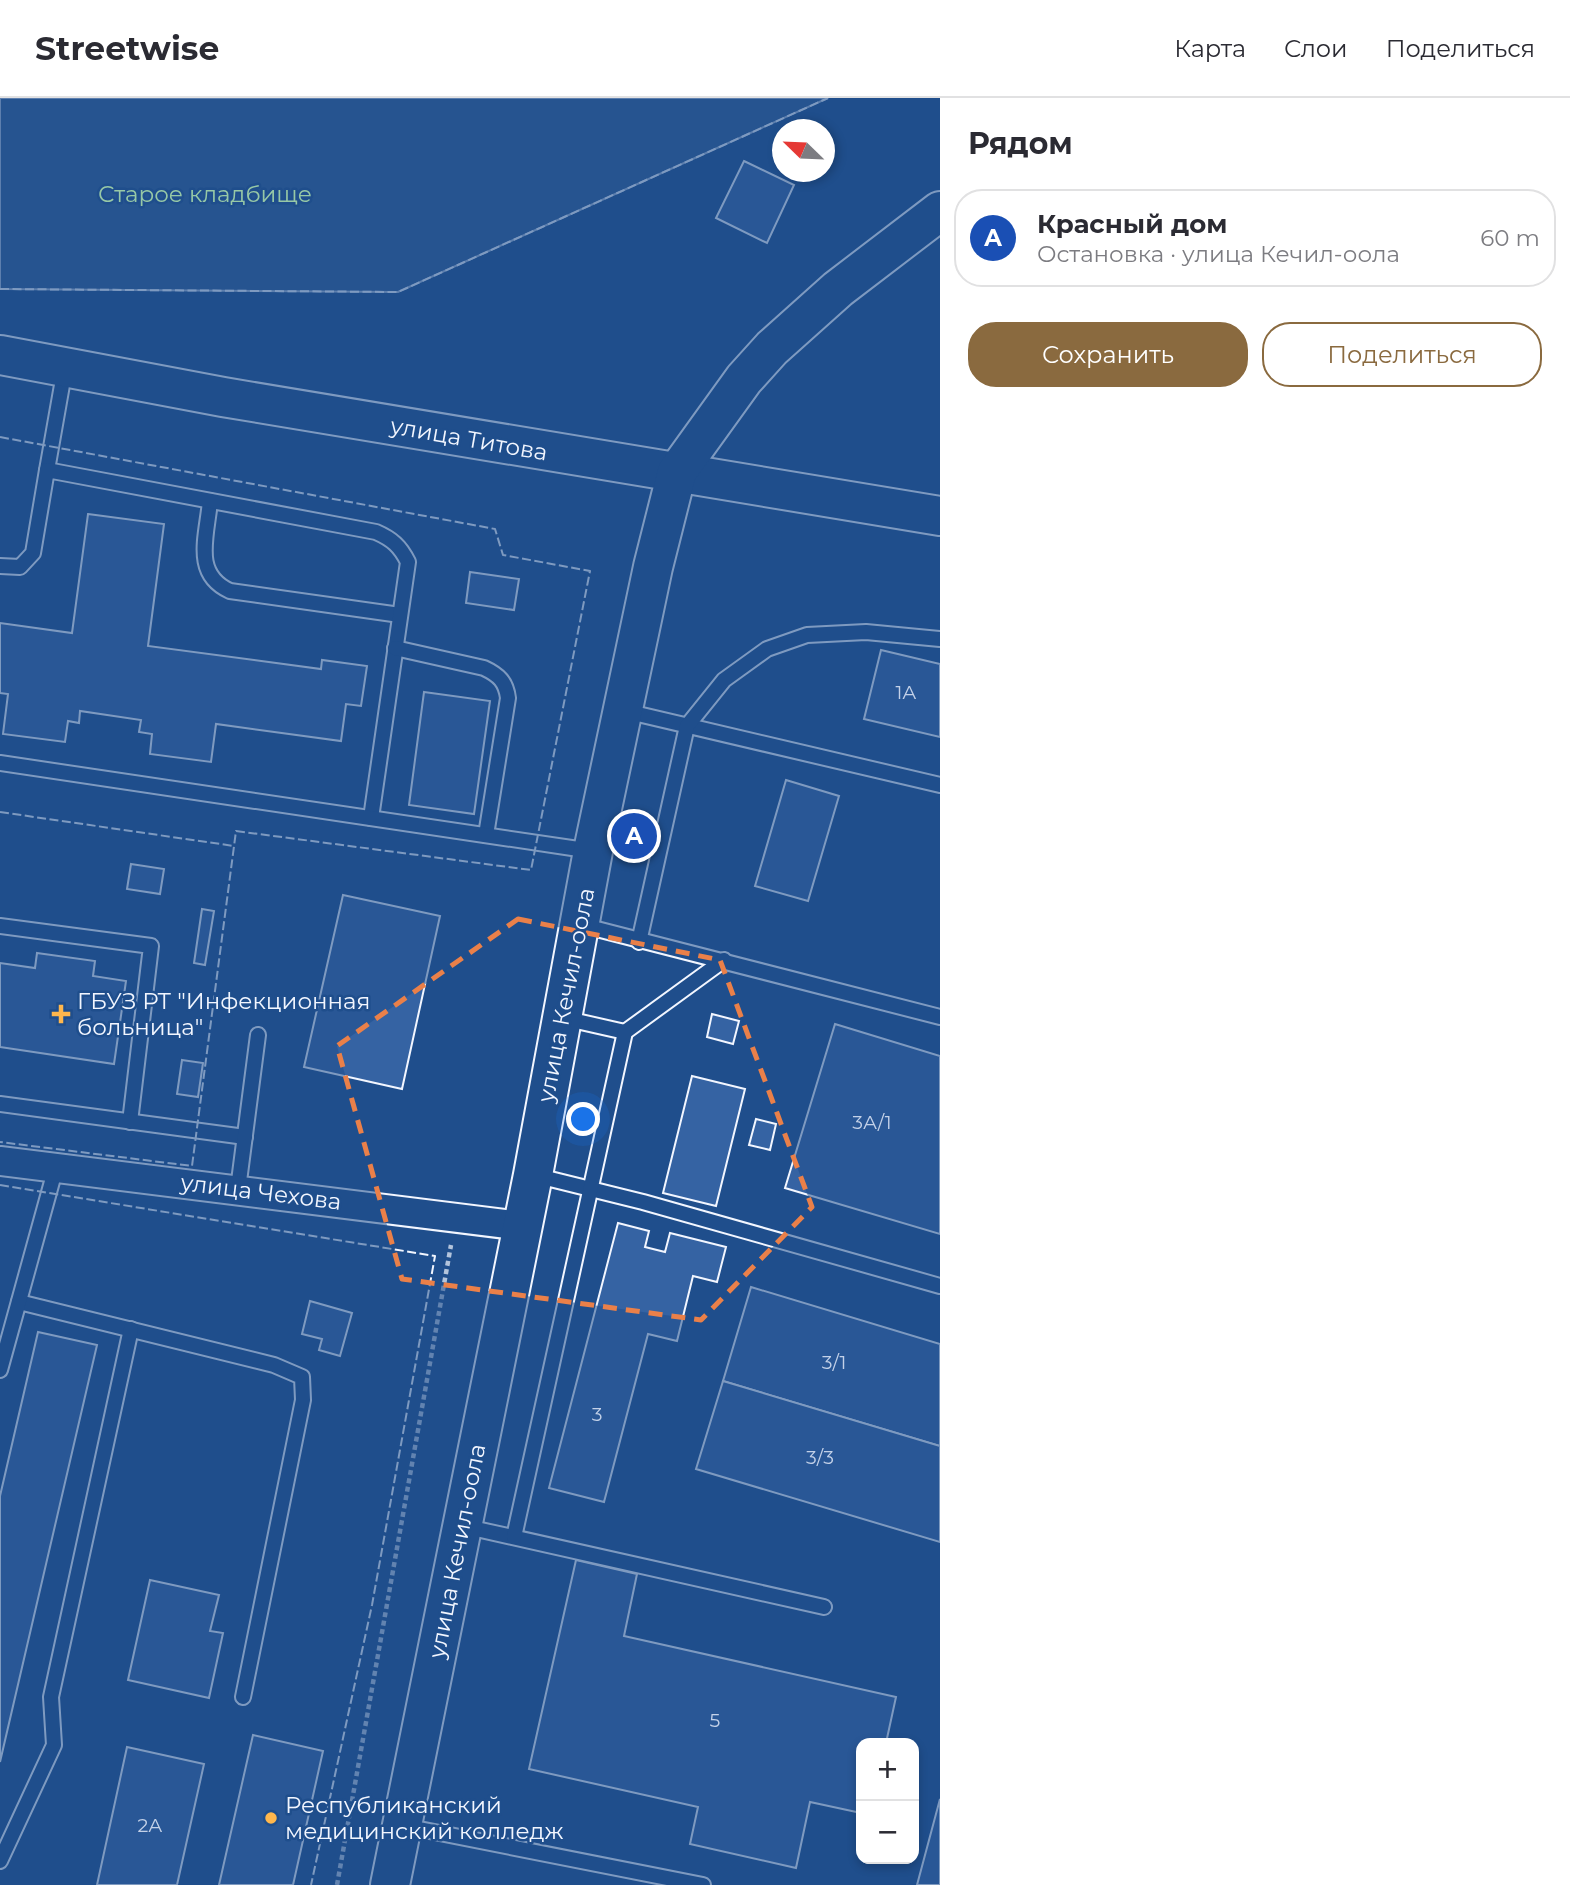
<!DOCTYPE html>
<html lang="ru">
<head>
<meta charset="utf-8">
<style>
  :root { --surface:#fff; --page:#f2f2f3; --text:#2b2b33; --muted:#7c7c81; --line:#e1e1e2; --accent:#8a6a3f }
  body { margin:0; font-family:Montserrat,sans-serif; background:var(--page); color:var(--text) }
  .controls { position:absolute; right:21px; bottom:21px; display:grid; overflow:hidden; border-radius:14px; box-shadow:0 4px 10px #0003 }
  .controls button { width:63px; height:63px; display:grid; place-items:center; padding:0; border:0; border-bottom:2px solid var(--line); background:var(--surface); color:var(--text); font:35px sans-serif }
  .compass { position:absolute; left:772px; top:21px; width:63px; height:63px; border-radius:50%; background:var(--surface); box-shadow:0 4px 10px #0003; rotate:293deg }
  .you { position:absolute; left:584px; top:1022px; width:24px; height:24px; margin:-18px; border:5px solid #fff; border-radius:50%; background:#1a73e8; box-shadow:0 0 0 10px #1a73e833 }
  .badge { display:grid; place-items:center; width:46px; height:46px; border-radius:50%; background:var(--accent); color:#fff; font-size:23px; font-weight:700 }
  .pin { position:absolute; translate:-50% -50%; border:4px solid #fff; box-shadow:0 2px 7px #0006 }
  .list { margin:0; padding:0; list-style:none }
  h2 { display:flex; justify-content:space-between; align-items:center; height:91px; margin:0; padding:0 28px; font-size:30px }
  h2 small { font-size:23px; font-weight:400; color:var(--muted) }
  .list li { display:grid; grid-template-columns:46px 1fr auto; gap:21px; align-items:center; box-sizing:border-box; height:98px; margin:0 14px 14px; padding:0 14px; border:2px solid var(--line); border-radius:28px }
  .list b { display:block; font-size:26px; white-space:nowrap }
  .list p { margin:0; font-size:23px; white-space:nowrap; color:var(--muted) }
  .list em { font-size:23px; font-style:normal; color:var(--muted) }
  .actions { display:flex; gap:14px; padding:21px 28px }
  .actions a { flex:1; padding:16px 0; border:2px solid var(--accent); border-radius:28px; text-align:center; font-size:24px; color:var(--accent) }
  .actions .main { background:var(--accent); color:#fff }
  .map { position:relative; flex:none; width:940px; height:1787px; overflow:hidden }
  header { display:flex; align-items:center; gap:42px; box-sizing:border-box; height:98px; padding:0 35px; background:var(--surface); border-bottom:2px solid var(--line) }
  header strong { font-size:33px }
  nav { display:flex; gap:38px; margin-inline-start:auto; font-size:24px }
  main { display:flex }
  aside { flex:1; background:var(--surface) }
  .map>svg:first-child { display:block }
</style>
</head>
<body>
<header>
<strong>Streetwise</strong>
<nav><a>Карта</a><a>Слои</a><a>Поделиться</a></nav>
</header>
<main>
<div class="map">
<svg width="940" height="1787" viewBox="0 0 940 1787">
  <rect width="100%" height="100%" fill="#1f4e8c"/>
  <polygon fill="#305b95" stroke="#a8bbd7" stroke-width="2" points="0,0 828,0 398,194 0,191"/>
  <g fill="#3563a3" stroke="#f2f6ff" stroke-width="2">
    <polygon points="744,63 794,87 767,145 716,120"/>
    <polygon points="88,416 164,426 148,548 321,571 322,562 367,568 361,608 346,606 341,643 216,626 211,664 150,656 152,636 139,634 141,622 80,613 79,625 68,623 65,644 3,636 8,596 0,595 0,525 72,535"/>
    <polygon points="470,474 519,481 514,512 466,505"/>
    <polygon points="881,552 940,566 940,639 864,621"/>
    <polygon points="424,594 490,603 474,716 409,707"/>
    <polygon points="786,682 839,698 808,803 755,788"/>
    <polygon points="131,766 164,771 160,796 127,791"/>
    <polygon points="343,797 440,818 402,991 304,969"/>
    <polygon points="202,811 214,813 205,867 194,865"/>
    <polygon points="37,855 95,863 93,878 126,883 114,966 0,949 0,865 35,870"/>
    <polygon points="712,916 739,923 733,946 707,939"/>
    <polygon points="835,926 940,958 940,1136 785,1090"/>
    <polygon points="182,962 203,965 198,999 177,996"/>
    <polygon points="692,978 745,991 716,1108 663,1095"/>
    <polygon points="756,1021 776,1026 770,1052 749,1047"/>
    <polygon points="618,1125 649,1133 645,1149 665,1154 670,1135 726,1149 717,1184 693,1178 677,1243 648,1236 604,1404 549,1390"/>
    <polygon points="751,1189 940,1246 940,1348 723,1283"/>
    <polygon points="310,1203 352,1215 340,1258 319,1252 322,1241 302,1236"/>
    <polygon points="38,1234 97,1247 0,1664 0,1398"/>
    <polygon points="723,1283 940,1348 940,1444 696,1371"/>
    <polygon points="576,1462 637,1476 624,1538 896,1599 886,1645 861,1645 861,1715 810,1704 796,1770 690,1746 698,1709 529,1671"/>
    <polygon points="150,1482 219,1497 210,1533 223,1535 209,1600 128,1582"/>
    <polygon points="253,1637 323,1653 293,1787 219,1787"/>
    <polygon points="127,1649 204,1666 177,1787 97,1787"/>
    <polygon points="940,1701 940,1787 917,1787"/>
  </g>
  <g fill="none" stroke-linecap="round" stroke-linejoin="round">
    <g stroke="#f2f6ff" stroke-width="18">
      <g id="lane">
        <polyline points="47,372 65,270"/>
        <path d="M210 403C207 438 192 476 230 493L400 517"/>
        <path d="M0 468 20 469 33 455 47 372 376 434C392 441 400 448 408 464L371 720"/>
        <path d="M395 550 484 570C499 577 506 584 508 600L486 737"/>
        <polyline points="625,613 940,687"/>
        <polyline points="0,665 592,753"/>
        <polyline points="581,827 940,919"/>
        <polyline points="0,828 151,848 130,1024"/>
        <polyline points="639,844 687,628 724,582 767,551 807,537 866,534 940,541"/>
        <polyline points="563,920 625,934"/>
        <polyline points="0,1006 245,1039"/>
        <polyline points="534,1077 643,1104 940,1188"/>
        <polyline points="238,1091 258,937"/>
        <polyline points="19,1204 274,1267 302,1279 303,1302 243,1599"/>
        <polyline points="0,1272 56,1069"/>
        <polyline points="463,1428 824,1509"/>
        <polyline points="514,1439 625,934 724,862"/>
        <polyline points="404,1728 703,1787"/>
        <polyline points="0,1763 54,1647 51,1599 131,1231"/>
      </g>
    </g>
    <g stroke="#f2f6ff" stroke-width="32">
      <polyline id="street" points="0,1063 522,1128"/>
    </g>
    <g stroke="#f2f6ff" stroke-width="42">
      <g id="secondary">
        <polyline points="0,257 223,299 940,418"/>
        <polyline points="390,1787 533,1077 593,753 653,469 677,374 744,281 772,250 838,191 940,113"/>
      </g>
    </g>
    <polyline stroke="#b3c4dc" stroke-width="4.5" stroke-dasharray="5 3.5" stroke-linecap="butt" points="337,1787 451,1147"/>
    <use href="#lane" stroke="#1f4e8c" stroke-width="14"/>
    <use href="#street" stroke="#1f4e8c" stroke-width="28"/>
    <use href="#secondary" stroke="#1f4e8c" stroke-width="38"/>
    <g stroke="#f2f6ff" stroke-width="2" stroke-dasharray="9 3.5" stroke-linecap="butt">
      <polyline points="0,191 398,194 828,0"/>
      <polyline points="0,339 495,431 503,457 590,473 531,772 236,733 192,1068 0,1044"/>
      <polyline points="0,714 234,748"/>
      <polyline points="0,1087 435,1158 372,1507 311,1787"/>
    </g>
  </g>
  <path d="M0 0H940V1787H0ZM518 821 720 862 812 1109 701 1222 402 1181 337 948Z" fill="#1f4e8c" fill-opacity=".55" fill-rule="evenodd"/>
  <path fill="none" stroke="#ea8049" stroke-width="5" stroke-dasharray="14 9" stroke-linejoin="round" d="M518 821 720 862 812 1109 701 1222 402 1181 337 948Z"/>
  <g fill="#ffb74d" stroke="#1f4e8c" stroke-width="2.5">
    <path d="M57.5 905.5h7v7h7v7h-7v7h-7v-7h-7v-7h7z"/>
    <circle cx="271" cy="1720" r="7"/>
  </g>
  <g text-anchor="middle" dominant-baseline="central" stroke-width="5" stroke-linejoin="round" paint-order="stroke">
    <g font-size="19" fill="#c3d1e8">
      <text x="906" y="594">1А</text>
      <text x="872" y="1024">3А/1</text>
      <text x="834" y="1264">3/1</text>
      <text x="597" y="1316">3</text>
      <text x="820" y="1359">3/3</text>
      <text x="715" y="1622">5</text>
      <text x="150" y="1727">2А</text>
    </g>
    <g font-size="23" fill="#97c8a6" stroke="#1f4e8c">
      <text x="205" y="96">Старое кладбище</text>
    </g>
    <g font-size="23" fill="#f2f6ff" stroke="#1f4e8c">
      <text transform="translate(469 341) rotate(10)">улица Титова</text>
      <text transform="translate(566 897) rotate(-79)">улица Кечил-оола</text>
      <text transform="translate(261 1094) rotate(7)">улица Чехова</text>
      <text transform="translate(457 1453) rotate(-79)">улица Кечил-оола</text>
    </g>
    <g font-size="23" fill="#f2f6ff" stroke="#1f4e8c" text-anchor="start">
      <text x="77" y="903">ГБУЗ РТ "Инфекционная<tspan x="77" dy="26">больница"</tspan></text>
      <text x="285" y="1707">Республиканский<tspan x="285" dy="26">медицинский колледж</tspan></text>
    </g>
  </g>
</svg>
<div class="controls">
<button>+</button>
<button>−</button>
</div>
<svg class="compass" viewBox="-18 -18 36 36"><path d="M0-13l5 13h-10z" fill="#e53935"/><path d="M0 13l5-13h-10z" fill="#7c7c81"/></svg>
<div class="you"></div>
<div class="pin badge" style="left:634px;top:738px;background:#1a4fb4">A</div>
</div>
<aside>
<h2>Рядом<small></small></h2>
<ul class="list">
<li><span class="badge" style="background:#1a4fb4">A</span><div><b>Красный дом</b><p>Остановка · улица Кечил-оола</p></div><em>60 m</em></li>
</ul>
<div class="actions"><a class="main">Сохранить</a><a>Поделиться</a></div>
</aside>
</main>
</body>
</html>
